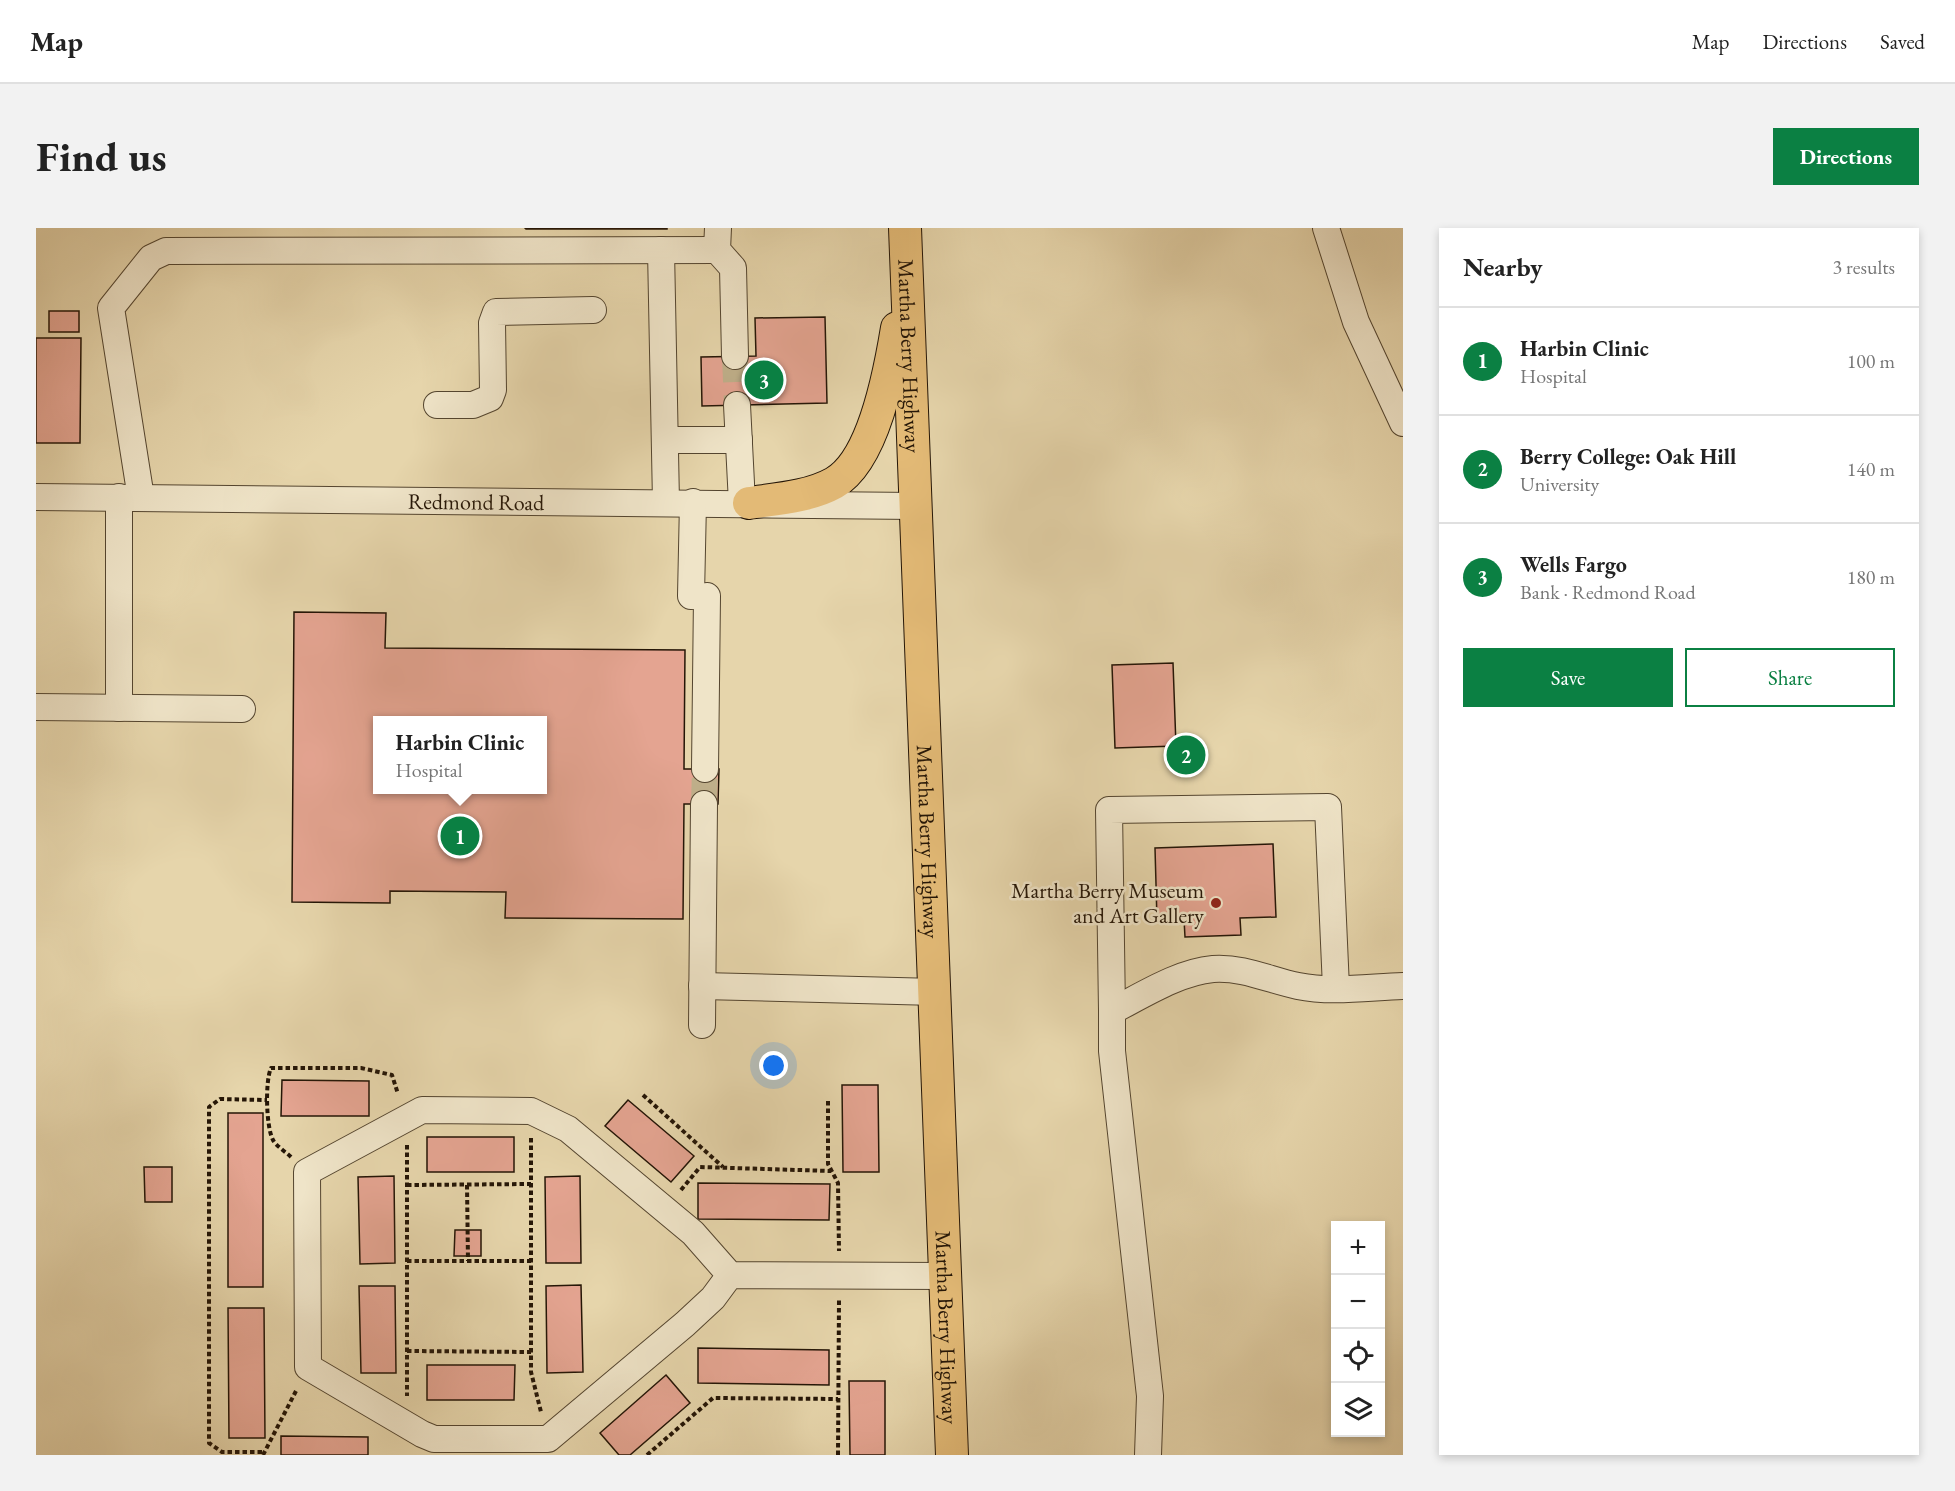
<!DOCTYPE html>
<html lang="en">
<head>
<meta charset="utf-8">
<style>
  :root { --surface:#fff; --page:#f2f2f2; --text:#222; --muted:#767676; --line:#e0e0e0; --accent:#0b8043 }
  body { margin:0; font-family:"EB Garamond",serif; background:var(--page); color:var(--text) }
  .controls { position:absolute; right:18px; bottom:18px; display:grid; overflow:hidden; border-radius:0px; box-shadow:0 3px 9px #0003 }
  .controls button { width:54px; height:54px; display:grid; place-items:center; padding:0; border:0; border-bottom:2px solid var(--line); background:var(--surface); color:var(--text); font:30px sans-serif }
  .you { position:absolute; left:738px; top:838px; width:21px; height:21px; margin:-15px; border:4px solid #fff; border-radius:50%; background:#1a73e8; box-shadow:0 0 0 9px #1a73e833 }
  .badge { display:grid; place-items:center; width:39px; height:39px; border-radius:50%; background:var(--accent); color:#fff; font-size:20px; font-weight:700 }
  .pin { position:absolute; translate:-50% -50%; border:3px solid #fff; box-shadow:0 2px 6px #0006 }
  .popup { position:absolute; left:337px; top:488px; width:174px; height:78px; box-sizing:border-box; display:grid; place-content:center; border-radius:0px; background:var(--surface); filter:drop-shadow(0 2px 4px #0005); font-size:20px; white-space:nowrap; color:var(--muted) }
  .popup b { font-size:22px; color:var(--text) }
  .popup::after { content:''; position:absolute; left:50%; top:100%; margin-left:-12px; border:12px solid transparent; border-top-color:var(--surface) }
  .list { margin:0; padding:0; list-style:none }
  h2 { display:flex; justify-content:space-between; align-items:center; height:78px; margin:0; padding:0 24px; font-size:26px }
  h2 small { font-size:20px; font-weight:400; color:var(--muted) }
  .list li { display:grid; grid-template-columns:39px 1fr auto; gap:18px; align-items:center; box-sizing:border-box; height:108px; padding:0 24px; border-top:2px solid var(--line) }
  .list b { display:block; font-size:22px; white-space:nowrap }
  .list p { margin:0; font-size:20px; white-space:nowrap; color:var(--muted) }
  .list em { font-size:20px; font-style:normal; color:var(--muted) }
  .actions { display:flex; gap:12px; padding:18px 24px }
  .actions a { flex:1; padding:14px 0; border:2px solid var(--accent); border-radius:0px; text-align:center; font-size:21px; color:var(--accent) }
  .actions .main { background:var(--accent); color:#fff }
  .icon { flex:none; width:33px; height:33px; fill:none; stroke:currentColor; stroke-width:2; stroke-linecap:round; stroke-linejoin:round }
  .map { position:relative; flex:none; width:1367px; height:1227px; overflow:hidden; border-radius:0px }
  header { display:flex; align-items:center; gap:36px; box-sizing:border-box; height:84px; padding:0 30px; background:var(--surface); border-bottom:2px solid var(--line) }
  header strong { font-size:28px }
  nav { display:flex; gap:33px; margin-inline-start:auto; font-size:21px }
  .intro { display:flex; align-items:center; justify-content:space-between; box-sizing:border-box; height:144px; padding:0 36px }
  h1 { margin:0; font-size:42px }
  .button { padding:15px 27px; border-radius:0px; background:var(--accent); color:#fff; font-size:21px; font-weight:700 }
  main { display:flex; gap:36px; padding:0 36px }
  aside { flex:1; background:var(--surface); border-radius:0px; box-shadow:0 3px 9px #0003 }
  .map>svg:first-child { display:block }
</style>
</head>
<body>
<header>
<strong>Map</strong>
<nav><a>Map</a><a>Directions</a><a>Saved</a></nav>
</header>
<div class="intro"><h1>Find us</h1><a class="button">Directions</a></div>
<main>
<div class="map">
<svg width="1367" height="1227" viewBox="0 0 1367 1227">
  <rect width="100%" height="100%" fill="#e6d5ab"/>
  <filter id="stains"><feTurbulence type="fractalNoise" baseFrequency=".00333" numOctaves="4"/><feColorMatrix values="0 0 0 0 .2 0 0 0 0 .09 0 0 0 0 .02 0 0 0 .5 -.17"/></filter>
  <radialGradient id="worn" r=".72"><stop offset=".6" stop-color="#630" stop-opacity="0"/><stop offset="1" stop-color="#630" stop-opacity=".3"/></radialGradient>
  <g fill="#e4a491" stroke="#241506" stroke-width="1.5" fill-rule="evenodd">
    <polygon points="489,0 631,0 631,1 490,1"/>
    <rect x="13" y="83" width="30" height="21"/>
    <polygon points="789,89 791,175 666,178 665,129 720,128 719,90"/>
    <polygon points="0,110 45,110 44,215 0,215"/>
    <path d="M258 384 350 385 349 420 649 422 648 541H683L682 576H648L647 691 469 690 470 664 354 663V675L256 674ZM342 492H506V562H342Z"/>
    <polygon points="1137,435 1140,518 1079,520 1076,437"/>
    <polygon points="1237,616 1240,689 1204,690 1205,707 1149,709 1148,691 1121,692 1119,620"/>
    <polygon points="246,852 333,853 333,888 245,888"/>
    <polygon points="806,857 842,857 843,944 807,944"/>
    <polygon points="592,872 658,928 635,954 569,898"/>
    <rect x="192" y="885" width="35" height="174"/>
    <rect x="391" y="909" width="87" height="35"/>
    <polygon points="108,939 136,939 136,974 109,974"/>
    <polygon points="358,948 359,1035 324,1036 322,949"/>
    <polygon points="544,948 545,1035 510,1035 509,949"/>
    <polygon points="662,955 794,956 793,992 662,991"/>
    <polygon points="419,1002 445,1002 445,1028 418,1028"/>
    <polygon points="545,1057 547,1144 511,1145 510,1058"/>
    <polygon points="323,1058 359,1058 360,1145 325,1145"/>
    <polygon points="192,1080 228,1080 229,1210 193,1210"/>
    <polygon points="662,1120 793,1122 793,1157 662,1155"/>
    <polygon points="391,1137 479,1137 478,1172 391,1172"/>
    <polygon points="630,1147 654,1175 594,1227 583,1227 564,1205"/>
    <polygon points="813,1153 849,1153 849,1227 814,1227"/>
    <polygon points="245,1208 332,1209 332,1227 245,1227"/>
  </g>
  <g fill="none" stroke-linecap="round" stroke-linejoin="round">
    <g stroke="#bfaf8a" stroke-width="26" stroke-dasharray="26 13" stroke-linecap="butt">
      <polyline points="699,128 701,177"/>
      <polyline points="668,576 669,541"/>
    </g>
    <g stroke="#54452f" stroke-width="28">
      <g id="minor">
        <polyline points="682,0 681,22 697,40 699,128"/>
        <polyline points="1290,0 1320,94 1367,195"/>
        <polyline points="625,22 630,274"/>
        <polyline points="401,177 437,177 454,170 457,162 456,95 460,84 557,82"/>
        <polyline points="701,177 706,275"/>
        <polyline points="629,212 703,212"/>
        <path id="s1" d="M0 269 880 278"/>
        <polyline points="105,270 75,80 115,30 130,23 681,22"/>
        <polyline points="655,368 657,274"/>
        <polyline points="0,479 206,481"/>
        <polyline points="83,480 83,269"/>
        <polyline points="669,541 671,368"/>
        <polyline points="666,758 900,764"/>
        <polyline points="1076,783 1073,582 1292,579 1300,760"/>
        <polyline points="666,797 668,576"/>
        <polyline points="694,1047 677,1070 649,1096 512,1211 398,1211 386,1206 272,1139 271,944 386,882 495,883 532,901 657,1005 694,1047 910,1048"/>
        <path d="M1112 1227 1114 1168 1076 823V783C1107 767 1143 744 1177 741 1208 739 1233 752 1262 758 1295 765 1334 759 1367 758"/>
      </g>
    </g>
    <g stroke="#241506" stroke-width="34">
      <g id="major">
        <path id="s2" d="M869 0 916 1227"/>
        <path d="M713 275C740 271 773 269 798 255 838 232 854 143 861 100"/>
      </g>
    </g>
    <g stroke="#241506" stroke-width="4" stroke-dasharray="4.5 3" stroke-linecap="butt">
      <polyline points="607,867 687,939"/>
      <polyline points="792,873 792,936 802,955 803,1023"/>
      <polyline points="495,910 495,1144 505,1184"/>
      <polyline points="371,917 371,1168"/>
      <path d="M255 929C250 924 240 918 237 912 230 899 229 853 235 840H325L356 847 362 866"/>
      <polyline points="371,957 495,956"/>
      <polyline points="431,957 432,1033"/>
      <polyline points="645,962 664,939 795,943"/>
      <polyline points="371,1033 495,1033"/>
      <polyline points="371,1123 495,1124"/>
      <polyline points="226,1224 186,1224 173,1215 173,879 184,871 231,872"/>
      <polyline points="227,1227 261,1161"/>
      <polyline points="611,1227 677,1170 802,1171"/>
      <polyline points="802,1227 803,1072"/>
    </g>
    <use href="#minor" stroke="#efe4c8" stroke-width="26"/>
    <use href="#major" stroke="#e3ba76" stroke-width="32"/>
  </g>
  <circle fill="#8f2418" stroke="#efe4c8" stroke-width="2" cx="1180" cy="675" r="6"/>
  <g text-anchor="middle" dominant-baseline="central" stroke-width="5" stroke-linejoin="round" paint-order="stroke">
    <g font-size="22" fill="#241506" stroke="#efe4c8">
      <text stroke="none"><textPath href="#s2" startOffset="128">Martha Berry Highway</textPath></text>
      <text stroke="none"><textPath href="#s1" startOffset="440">Redmond Road</textPath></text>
      <text stroke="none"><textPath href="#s2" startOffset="614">Martha Berry Highway</textPath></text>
      <text stroke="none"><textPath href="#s2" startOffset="1100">Martha Berry Highway</textPath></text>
    </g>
    <g font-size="22" fill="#241506" stroke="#efe4c8" text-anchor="end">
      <text x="1168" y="662">Martha Berry Museum<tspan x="1168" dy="25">and Art Gallery</tspan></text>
    </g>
  </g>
  <rect width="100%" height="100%" filter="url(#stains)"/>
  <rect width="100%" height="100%" fill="url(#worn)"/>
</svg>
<div class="controls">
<button>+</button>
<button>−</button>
<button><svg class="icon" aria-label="locate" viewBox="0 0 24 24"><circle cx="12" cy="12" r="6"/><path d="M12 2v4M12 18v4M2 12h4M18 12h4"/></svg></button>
<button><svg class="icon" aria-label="layers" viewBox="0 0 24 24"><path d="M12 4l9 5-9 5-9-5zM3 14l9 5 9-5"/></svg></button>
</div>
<div class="you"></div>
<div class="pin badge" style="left:424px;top:608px">1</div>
<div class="popup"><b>Harbin Clinic</b>Hospital</div>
<div class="pin badge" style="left:1150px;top:527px">2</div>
<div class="pin badge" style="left:728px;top:152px">3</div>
</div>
<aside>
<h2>Nearby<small>3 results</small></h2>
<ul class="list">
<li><span class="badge">1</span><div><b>Harbin Clinic</b><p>Hospital</p></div><em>100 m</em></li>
<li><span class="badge">2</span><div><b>Berry College: Oak Hill</b><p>University</p></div><em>140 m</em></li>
<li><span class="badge">3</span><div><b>Wells Fargo</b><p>Bank · Redmond Road</p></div><em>180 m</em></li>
</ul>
<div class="actions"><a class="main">Save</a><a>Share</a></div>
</aside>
</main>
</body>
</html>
